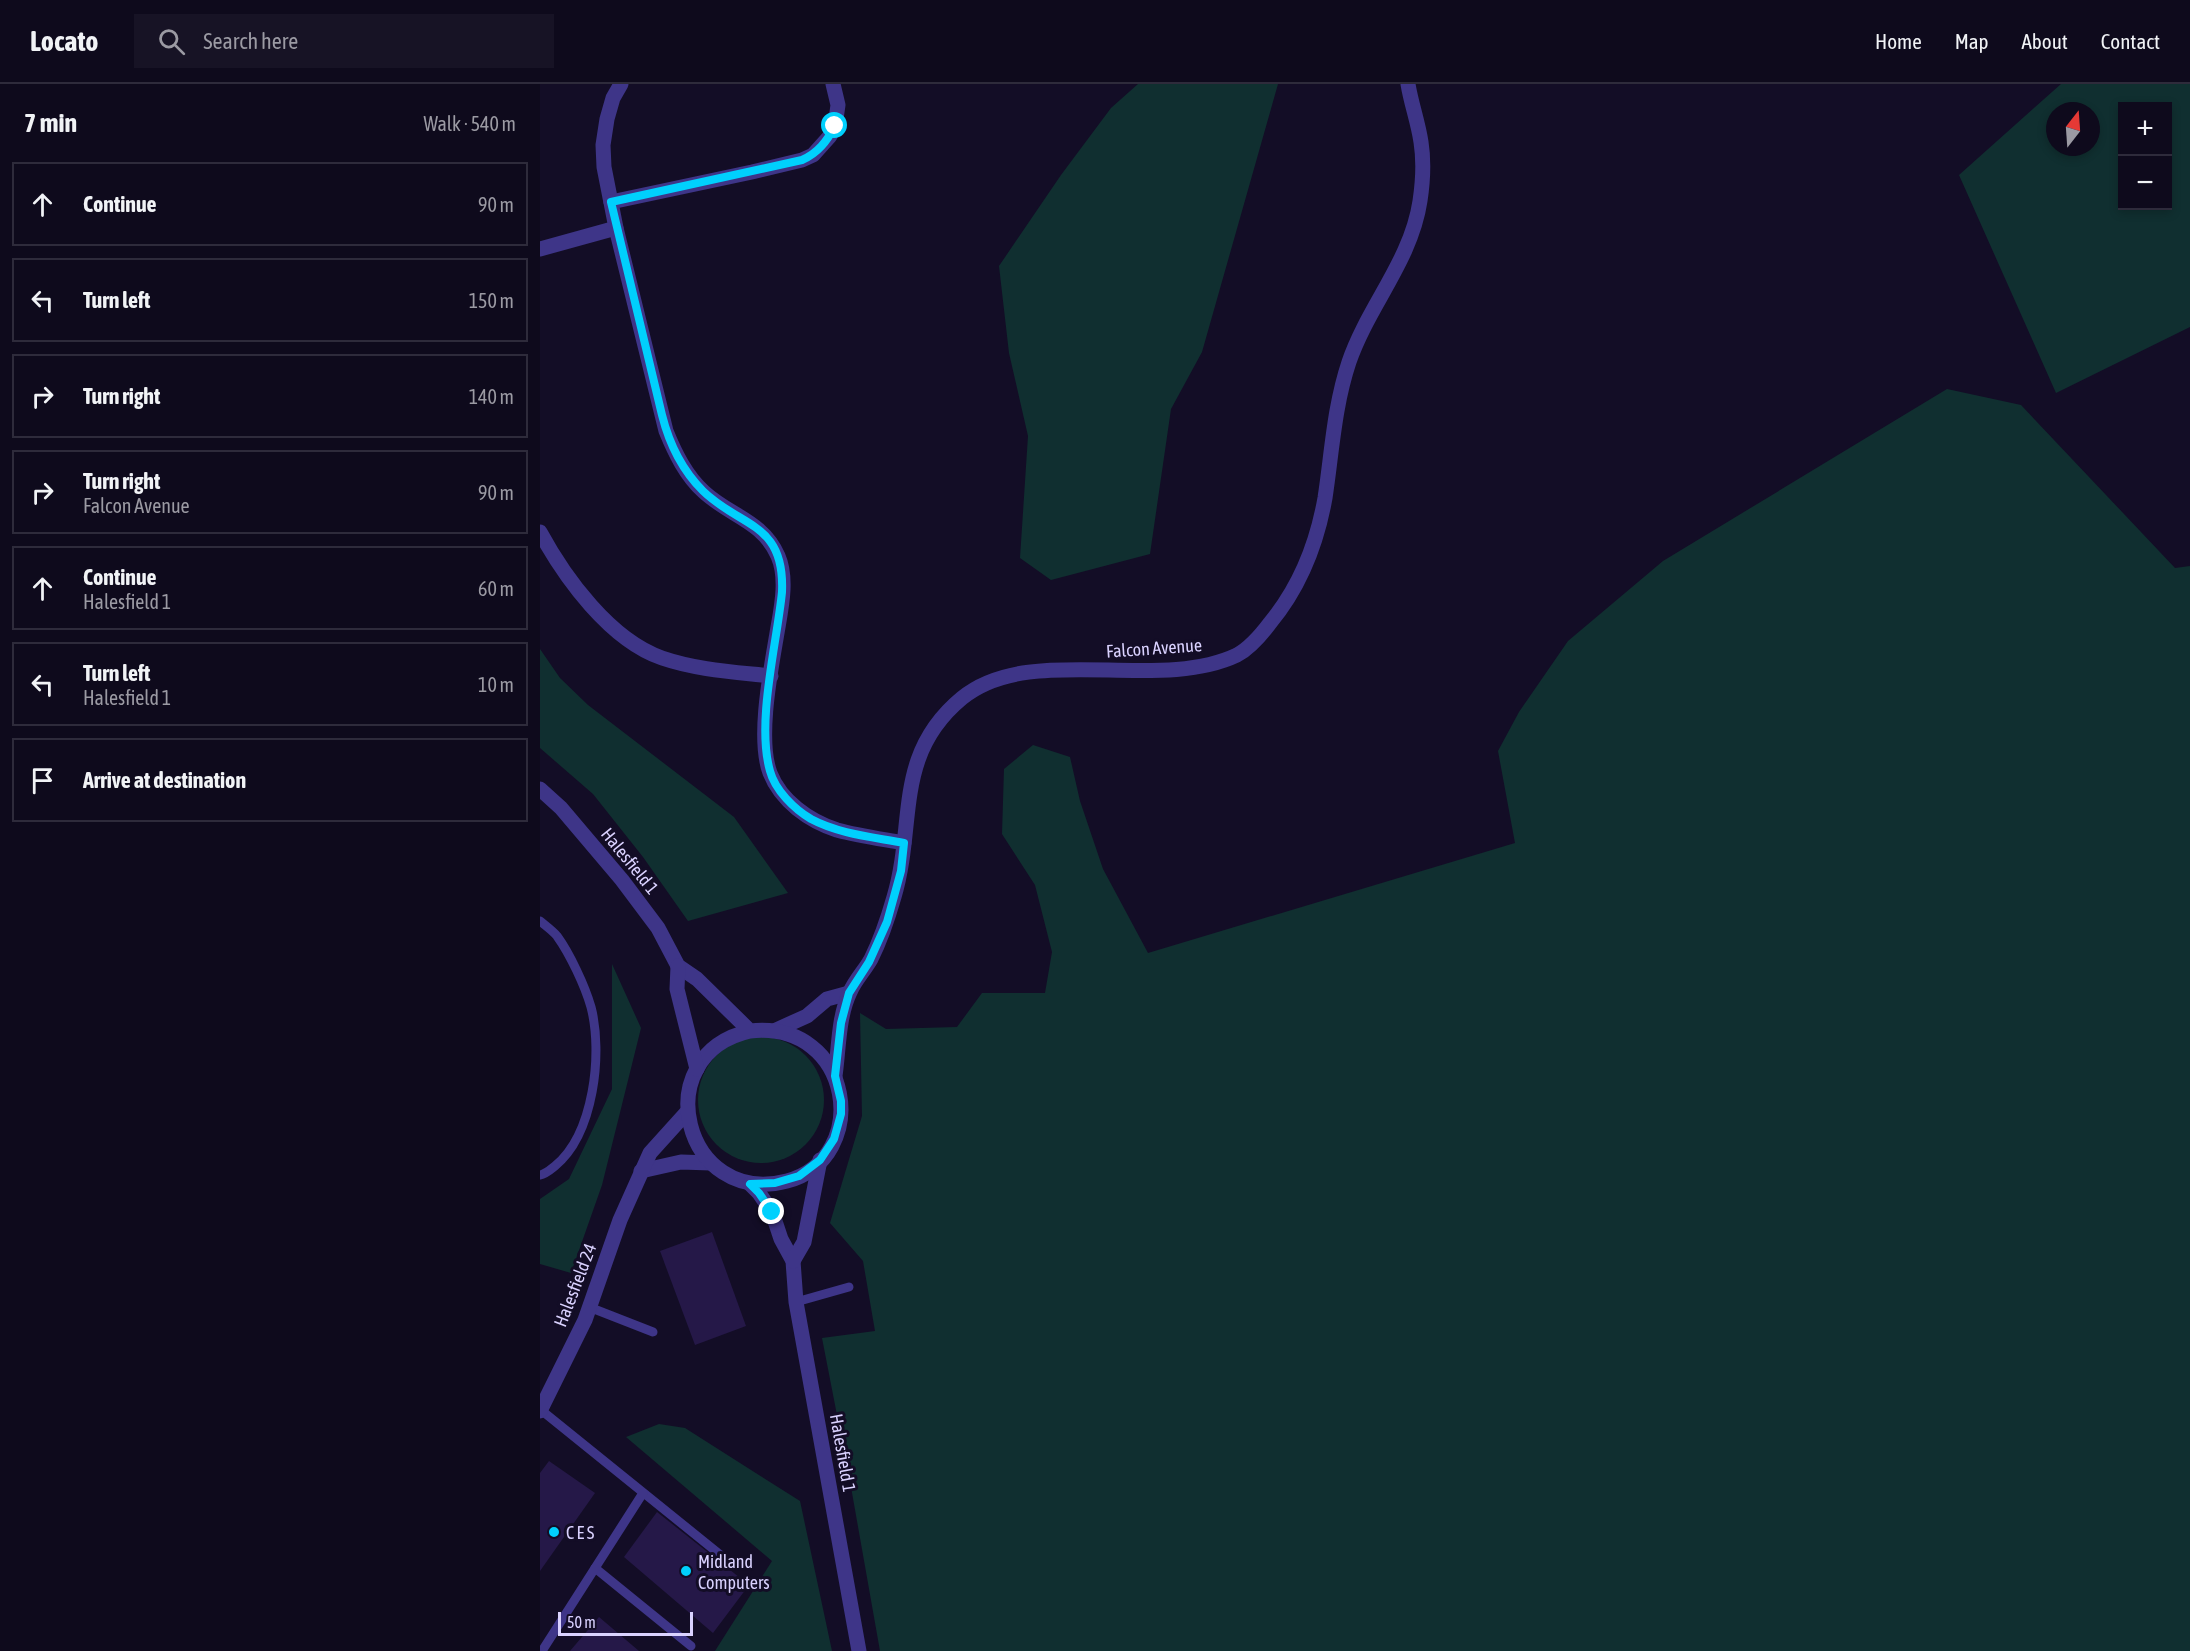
<!DOCTYPE html>
<html lang="en">
<head>
<meta charset="utf-8">
<style>
  :root { --surface:#0e0a1c; --page:#171325; --text:#f1f3f6; --muted:#9b9aa3; --line:#2e2b3b }
  body { margin:0; font-family:"Asap Condensed",sans-serif; background:var(--page); color:var(--text) }
  .controls { position:absolute; right:18px; top:18px; display:grid; overflow:hidden; border-radius:0px; box-shadow:0 3px 9px #0003 }
  .controls button { width:54px; height:54px; display:grid; place-items:center; padding:0; border:0; border-bottom:2px solid var(--line); background:var(--surface); color:var(--text); font:30px sans-serif }
  .compass { position:absolute; left:1506px; top:18px; width:54px; height:54px; border-radius:50%; background:var(--surface); box-shadow:0 3px 9px #0003; rotate:17deg }
  .scale { position:absolute; left:18px; bottom:15px; width:135px; box-sizing:border-box; padding-left:6px; border:3px solid #dad2ff; border-top:0; font-size:16px; line-height:21px; white-space:nowrap; color:#dad2ff; -webkit-text-stroke:4px #130d26; paint-order:stroke }
  .stop { position:absolute; width:18px; height:18px; margin:-14px; border:4px solid #00d0fd; border-radius:50%; background:#fff }
  .stop.end { background:#00d0fd; border-color:#fff; box-shadow:0 2px 6px #0008 }
  .list { margin:0; padding:0; list-style:none }
  h2 { display:flex; justify-content:space-between; align-items:center; height:78px; margin:0; padding:0 24px; font-size:26px }
  h2 small { font-size:20px; font-weight:400; color:var(--muted) }
  .list li { display:grid; grid-template-columns:39px 1fr auto; gap:18px; align-items:center; box-sizing:border-box; height:84px; margin:0 12px 12px; padding:0 12px; border:2px solid var(--line); border-radius:0px }
  .list b { display:block; font-size:22px; white-space:nowrap }
  .list p { margin:0; font-size:20px; white-space:nowrap; color:var(--muted) }
  .list em { font-size:20px; font-style:normal; color:var(--muted) }
  .icon { flex:none; width:33px; height:33px; fill:none; stroke:currentColor; stroke-width:2; stroke-linecap:round; stroke-linejoin:round }
  .map { position:relative; flex:none; width:1650px; height:1567px; overflow:hidden }
  header { display:flex; align-items:center; gap:36px; box-sizing:border-box; height:84px; padding:0 30px; background:var(--surface); border-bottom:2px solid var(--line) }
  header strong { font-size:28px }
  nav { display:flex; gap:33px; margin-inline-start:auto; font-size:21px }
  .search { width:420px; height:54px; background:var(--page); display:flex; align-items:center; gap:15px; box-sizing:border-box; padding:0 21px; border-radius:0px; color:var(--muted); font-size:22px }
  main { display:flex }
  aside { flex:1; background:var(--surface) }
  .map>svg:first-child { display:block }
</style>
</head>
<body>
<header>
<strong>Locato</strong>
<div class="search"><svg class="icon" aria-label="search" viewBox="0 0 24 24"><circle cx="10" cy="10" r="6"/><path d="M15 15l6 6"/></svg>Search here</div>
<nav><a>Home</a><a>Map</a><a>About</a><a>Contact</a></nav>
</header>
<main>
<aside>
<h2>7 min<small>Walk · 540 m</small></h2>
<ul class="list">
<li><svg class="icon" aria-label="ahead" viewBox="0 0 24 24"><path d="M12 20V5M6 11l6-6 6 6"/></svg><div><b>Continue</b></div><em>90 m</em></li>
<li><svg class="icon" aria-label="left" viewBox="0 0 24 24"><path d="M17 20v-9H6M10 6l-5 5 5 5"/></svg><div><b>Turn left</b></div><em>150 m</em></li>
<li><svg class="icon" aria-label="right" viewBox="0 0 24 24"><path d="M7 20v-9h11M14 6l5 5-5 5"/></svg><div><b>Turn right</b></div><em>140 m</em></li>
<li><svg class="icon" aria-label="right" viewBox="0 0 24 24"><path d="M7 20v-9h11M14 6l5 5-5 5"/></svg><div><b>Turn right</b><p>Falcon Avenue</p></div><em>90 m</em></li>
<li><svg class="icon" aria-label="ahead" viewBox="0 0 24 24"><path d="M12 20V5M6 11l6-6 6 6"/></svg><div><b>Continue</b><p>Halesfield 1</p></div><em>60 m</em></li>
<li><svg class="icon" aria-label="left" viewBox="0 0 24 24"><path d="M17 20v-9H6M10 6l-5 5 5 5"/></svg><div><b>Turn left</b><p>Halesfield 1</p></div><em>10 m</em></li>
<li><svg class="icon" aria-label="arrive" viewBox="0 0 24 24"><path d="M6 21V4h12l-3 4 3 4H6"/></svg><div><b>Arrive at destination</b></div></li>
</ul>
</aside>
<div class="map">
<svg width="1650" height="1567" viewBox="0 0 1650 1567">
  <rect width="100%" height="100%" fill="#130d26"/>
  <g fill="#102f30" fill-rule="evenodd">
    <polygon points="598,0 738,0 662,268 631,325 610,470 511,496 480,474 488,352 469,269 459,182 521,91 571,24"/>
    <path d="M1521 0H1650V243L1516 309 1419 91ZM1582 22H1628V122H1582ZM1515 27H1551V63H1515Z"/>
    <polygon points="1407,305 1481,321 1635,484 1650,482 1650,1567 340,1567 311,1403 282,1254 335,1247 323,1177 290,1139 322,1032 320,929 346,945 417,943 442,909 505,909 512,868 495,801 462,750 464,685 493,661 530,673 540,717 563,785 608,869 975,759 958,667 979,628 1028,557 1123,477"/>
    <polygon points="0,565 20,594 48,621 194,733 248,809 148,837 103,773 53,710 0,664"/>
    <polygon points="72,880 101,944 62,1101 31,1189 0,1180 0,1115 29,1095 72,1005"/>
    <circle cx="221" cy="1016" r="63"/>
    <polygon points="119,1340 145,1344 260,1417 292,1567 175,1567 232,1477 86,1353"/>
  </g>
  <g fill="#251848">
    <polygon points="172,1148 206,1242 155,1261 120,1167"/>
    <polygon points="9,1377 55,1409 0,1487 0,1389"/>
    <polygon points="117,1428 209,1501 173,1549 84,1473"/>
    <polygon points="59,1533 99,1567 30,1567"/>
  </g>
  <g fill="none" stroke-linecap="round" stroke-linejoin="round">
    <g stroke="#3e3588" stroke-width="9">
      <path d="M0 837C6 842 13 847 17 852 30 870 45 902 51 923 63 969 54 1050 15 1082 10 1086 6 1090 0 1091"/>
      <polyline points="256,1218 309,1203"/>
      <polyline points="49,1223 113,1248"/>
      <polyline points="1,1326 183,1473"/>
      <polyline points="55,1484 151,1562"/>
      <polyline points="2,1567 103,1409"/>
    </g>
    <g stroke="#3e3588" stroke-width="15">
      <path d="M81 0 73 14 67 35 63 61 64 83 76 144 126 347C135 369 146 392 164 408 190 432 223 437 238 472 248 495 241 525 237 549 231 585 217 654 230 689 241 717 269 737 297 746 319 752 342 755 364 759"/>
      <polyline points="71,118 212,88 262,76 273,71 290,52 295,42 298,21 293,0"/>
      <polyline points="0,165 76,144"/>
      <path d="M0 448C25 494 70 556 122 574 157 586 195 588 231 592"/>
      <polyline points="236,946 267,932 287,915 309,909"/>
      <path d="M295 992C299 965 298 933 310 908 315 896 325 886 331 875 341 855 348 834 354 813 376 739 353 671 422 614 490 558 617 609 697 571 710 564 721 551 730 539 759 504 777 459 785 414 792 368 794 323 809 278 828 222 871 177 880 117 883 97 884 77 881 58 878 38 871 19 868 0"/>
      <polyline points="101,1087 141,1078 171,1079"/>
      <polyline points="0,1327 45,1236 80,1136 110,1069 147,1028"/>
    </g>
    <g stroke="#3e3588" stroke-width="15">
      <path d="M0 705 21 724 82 796 118 844 138 882 157 895 210 947C314 936 332 1074 247 1097 144 1124 105 971 210 947"/>
      <polyline points="138,882 137,905 157,985"/>
      <polyline points="210,1100 219,1109 232,1128 241,1155 253,1177 256,1218 319,1567"/>
      <polyline points="253,1177 264,1158 280,1076"/>
    </g>
  </g>
  <g fill="none" stroke-linecap="round" stroke-linejoin="round">
    <path stroke="#00d0fd" stroke-width="8" d="M232 1128 219 1109 210 1100 235 1099 259 1092 280 1076 294 1055 301 1030V1017L295 992 301 939 309 909 329 878 347 838 361 787 364 759C333 753 299 750 271 735 254 725 235 706 230 687 216 638 237 559 242 508 245 438 201 444 163 407 142 386 129 359 122 331L71 118 262 76C278 69 287 57 295 42"/>
  </g>
  <g fill="#00d0fd" stroke="#130d26" stroke-width="2">
    <circle cx="14" cy="1448" r="6"/>
    <circle cx="146" cy="1487" r="6"/>
  </g>
  <g text-anchor="middle" dominant-baseline="central" stroke-width="6" stroke-linejoin="round" paint-order="stroke">
    <g font-size="18" fill="#dad2ff" stroke="#130d26">
      <text transform="translate(614 564) rotate(-4)">Falcon Avenue</text>
      <text transform="translate(90 777) rotate(51)">Halesfield 1</text>
      <text transform="translate(35 1201) rotate(-69)">Halesfield 24</text>
      <text transform="translate(303 1369) rotate(80)">Halesfield 1</text>
    </g>
    <g font-size="18" fill="#dad2ff" stroke="#130d26" text-anchor="start">
      <text x="26" y="1448">C E S</text>
      <text x="158" y="1477">Midland<tspan x="158" dy="21">Computers</tspan></text>
    </g>
  </g>
</svg>
<div class="controls">
<button>+</button>
<button>−</button>
</div>
<svg class="compass" viewBox="-18 -18 36 36"><path d="M0-13l5 13h-10z" fill="#e53935"/><path d="M0 13l5-13h-10z" fill="#9b9aa3"/></svg>
<div class="scale">50 m</div>
<div class="stop" style="left:295px;top:42px"></div>
<div class="stop end" style="left:232px;top:1128px"></div>
</div>
</main>
</body>
</html>
